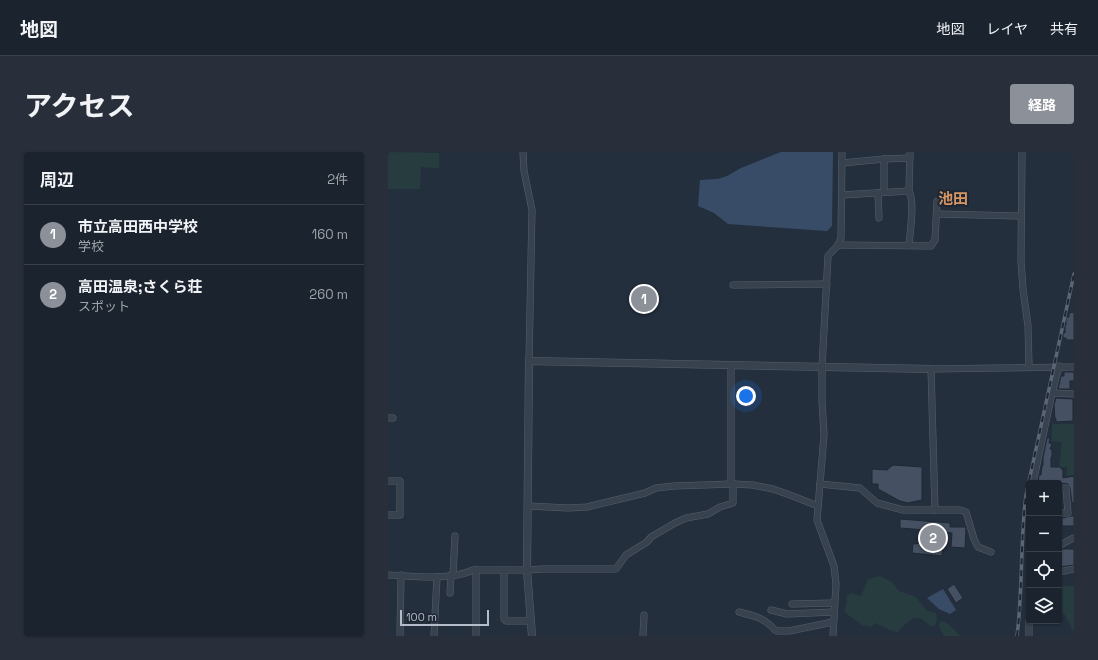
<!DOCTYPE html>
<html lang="ja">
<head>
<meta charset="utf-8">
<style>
  :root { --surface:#1b232e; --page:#282f3a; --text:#f1f3f6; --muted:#a0a4aa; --line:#39404a; --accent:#8c9099 }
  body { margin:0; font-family:"Space Grotesk","Noto Sans JP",sans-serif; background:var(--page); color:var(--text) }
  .controls { position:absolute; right:12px; bottom:12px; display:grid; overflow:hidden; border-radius:4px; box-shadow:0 1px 3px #0004 }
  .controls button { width:36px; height:36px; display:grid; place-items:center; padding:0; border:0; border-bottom:1px solid var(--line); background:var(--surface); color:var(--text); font:20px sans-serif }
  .scale { position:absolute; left:12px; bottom:10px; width:89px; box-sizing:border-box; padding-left:4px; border:2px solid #b4bcc9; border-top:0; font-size:11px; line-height:14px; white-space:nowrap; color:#b4bcc9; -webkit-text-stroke:3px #1d2633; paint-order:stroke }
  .you { position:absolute; left:358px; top:244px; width:14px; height:14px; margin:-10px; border:3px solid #fff; border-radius:50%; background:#1a73e8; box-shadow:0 0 0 6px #1a73e833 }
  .badge { display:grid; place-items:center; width:26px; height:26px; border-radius:50%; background:var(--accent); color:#fff; font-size:13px; font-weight:700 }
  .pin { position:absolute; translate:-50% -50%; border:2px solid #fff; box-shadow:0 1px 4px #0006 }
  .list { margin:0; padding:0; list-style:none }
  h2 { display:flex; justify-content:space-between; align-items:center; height:52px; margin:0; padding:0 16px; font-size:17px }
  h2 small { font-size:13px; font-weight:400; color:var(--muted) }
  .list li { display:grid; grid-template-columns:26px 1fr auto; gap:12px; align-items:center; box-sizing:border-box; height:60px; padding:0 16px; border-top:1px solid var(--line) }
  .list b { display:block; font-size:15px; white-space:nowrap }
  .list p { margin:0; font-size:13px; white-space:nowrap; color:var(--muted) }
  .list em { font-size:13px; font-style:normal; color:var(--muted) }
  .icon { flex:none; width:22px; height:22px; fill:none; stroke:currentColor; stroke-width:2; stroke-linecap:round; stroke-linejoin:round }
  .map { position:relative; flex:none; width:686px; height:484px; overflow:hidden; border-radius:4px }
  header { display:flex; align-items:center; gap:24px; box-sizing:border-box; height:56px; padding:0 20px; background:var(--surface); border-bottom:1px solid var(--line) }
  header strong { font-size:19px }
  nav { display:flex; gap:22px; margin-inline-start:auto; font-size:14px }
  .intro { display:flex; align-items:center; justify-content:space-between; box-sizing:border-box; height:96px; padding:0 24px }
  h1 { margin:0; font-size:28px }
  .button { padding:10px 18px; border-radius:4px; background:var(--accent); color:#fff; font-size:14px; font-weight:700 }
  main { display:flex; gap:24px; padding:0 24px }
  aside { flex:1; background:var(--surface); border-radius:4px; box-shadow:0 1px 3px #0004 }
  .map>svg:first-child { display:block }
</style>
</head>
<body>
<header>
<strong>地図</strong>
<nav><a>地図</a><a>レイヤ</a><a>共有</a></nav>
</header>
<div class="intro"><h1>アクセス</h1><a class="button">経路</a></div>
<main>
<aside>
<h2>周辺<small>2件</small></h2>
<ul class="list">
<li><span class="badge">1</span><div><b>市立高田西中学校</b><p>学校</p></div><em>160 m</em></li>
<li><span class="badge">2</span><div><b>高田温泉;さくら荘</b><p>スポット</p></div><em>260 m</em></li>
</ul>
</aside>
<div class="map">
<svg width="686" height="484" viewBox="0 0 686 484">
  <rect width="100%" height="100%" fill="#242f3e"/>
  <g fill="#263c3f">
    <polygon points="0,0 51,1 51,16 33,15 32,37 0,37"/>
    <polygon points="664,272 686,272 686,323 679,324 679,315 671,315 674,290 664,289"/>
    <polygon points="492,424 504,430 511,439 528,445 538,458 548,461 549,468 547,474 542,474 534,467 525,466 514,475 510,480 504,479 487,471 483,475 474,473 456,460 459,451 458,445 463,441 473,444 480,427"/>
    <polygon points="674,434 686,434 686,481 677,463 671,459 671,436"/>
    <path d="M552 469C561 470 567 478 572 484H556L551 474Z"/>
  </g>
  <g fill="#394c67">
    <polygon points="393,0 445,0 444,74 439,79 340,72 326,61 310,54 312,28 330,27 339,24 353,16"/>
    <polygon points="555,437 568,458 562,462 551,457 539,446"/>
  </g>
  <g fill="#455162" stroke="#1f2835">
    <polygon points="686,160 686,188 678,188 678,186 675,186 675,181 677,181 677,173 678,173 678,165 681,165 681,161"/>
    <polygon points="676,220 686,220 686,229 682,229 682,237 670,237 673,224 676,224"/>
    <polygon points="668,246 685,247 685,269 668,270 668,267 667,267 666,253"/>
    <polygon points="659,286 662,286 661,291 664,292 662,297 664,297 664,305 663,305 663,315 673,315 673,317 675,317 675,326 686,324 686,351 684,351 682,336 680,332 671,331 650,331 651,323 653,323 654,314 655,314 655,306"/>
    <polygon points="505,313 534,315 534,348 520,351 512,349 490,337 490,332 484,332 484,317 499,318"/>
    <polygon points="683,364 686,364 686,374 674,374 674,366"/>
    <polygon points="512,367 562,371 562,375 578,375 577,396 563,395 564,381 552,380 551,390 555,392 554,404 524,401 525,392 538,391 538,378 512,376"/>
    <polygon points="675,397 686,397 686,413 671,415 671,398"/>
    <polygon points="566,432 575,446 568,451 559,437"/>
  </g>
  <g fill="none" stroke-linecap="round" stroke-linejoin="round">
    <g stroke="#565f6c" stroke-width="7">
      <g id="minor">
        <polyline points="135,0 136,19 144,58 141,209"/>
        <polyline points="634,0 633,109 635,137 640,174 641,215"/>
        <polyline points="496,7 496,40"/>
        <polyline points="454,11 496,7 522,6"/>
        <polyline points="490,41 491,66"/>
        <polyline points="454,43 521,39"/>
        <polyline points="549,62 633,64"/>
        <polyline points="450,93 543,94 547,88 549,49"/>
        <path d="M521 93C522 80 527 50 521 39L522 0"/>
        <polyline points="345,133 439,132"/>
        <polyline points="664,241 686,242"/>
        <polyline points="0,266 5,266"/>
        <polyline points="0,329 12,329 12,363 0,363"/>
        <polyline points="645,331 664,241 671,214"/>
        <polyline points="343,332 343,213"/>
        <polyline points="432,332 472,336 489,351 515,358 572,358 578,360 586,387 590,395 603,400"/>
        <polyline points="671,336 678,336 680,361 671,361"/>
        <polyline points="140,354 180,356 199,355 257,341 268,336 286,334 345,332 365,333 385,337 402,343 430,354"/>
        <polyline points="547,358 543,217 686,215"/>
        <polyline points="671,394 683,387 686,386"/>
        <polyline points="116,418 116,467 118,469 143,469"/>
        <polyline points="671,420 686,417"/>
        <path d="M0 423C24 424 63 429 85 418H139L155 417H228L238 403 259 390 263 385 287 371 298 366 320 362 332 355 345 351V332"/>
        <polyline points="65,423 67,384"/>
        <polyline points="62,441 63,423"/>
        <polyline points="404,452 446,451"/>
        <polyline points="383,458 399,462 446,460"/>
        <path d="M351 460C368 464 376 466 388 479H401L445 470"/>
        <polyline points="12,484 13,423"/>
        <polyline points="46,484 49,425"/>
        <polyline points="88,484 88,418"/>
        <polyline points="255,484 256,463"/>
        <polyline points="445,484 448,432 446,414 429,368 436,283 434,249 434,215 440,104 450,93 453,86 454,0"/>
        <polyline points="641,484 641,469"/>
      </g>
    </g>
    <g stroke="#565f6c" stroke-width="8">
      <polyline id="tertiary" points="144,484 139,418 141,209 543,217"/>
    </g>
    <use href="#minor" stroke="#38414e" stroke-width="6"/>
    <use href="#tertiary" stroke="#38414e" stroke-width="7"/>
    <g stroke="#5a6575" stroke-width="3.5">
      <path id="rail" d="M629 484C635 437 632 390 638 343L686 122"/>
    </g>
    <use href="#rail" stroke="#1d2633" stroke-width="2" stroke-dasharray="6" stroke-linecap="butt"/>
  </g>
  <g text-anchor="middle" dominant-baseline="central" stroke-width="4" stroke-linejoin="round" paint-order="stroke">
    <g font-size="15" font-weight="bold" fill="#d59563" stroke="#1d2633">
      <text x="565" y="46">池田</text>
    </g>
  </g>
</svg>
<div class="controls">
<button>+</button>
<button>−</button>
<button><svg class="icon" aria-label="locate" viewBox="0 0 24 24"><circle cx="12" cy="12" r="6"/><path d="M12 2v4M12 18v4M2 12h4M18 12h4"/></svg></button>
<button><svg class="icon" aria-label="layers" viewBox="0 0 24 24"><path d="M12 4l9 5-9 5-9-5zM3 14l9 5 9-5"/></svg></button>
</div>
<div class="scale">100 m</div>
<div class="you"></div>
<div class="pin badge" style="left:256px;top:147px">1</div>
<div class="pin badge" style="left:545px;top:386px">2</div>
</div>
</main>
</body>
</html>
